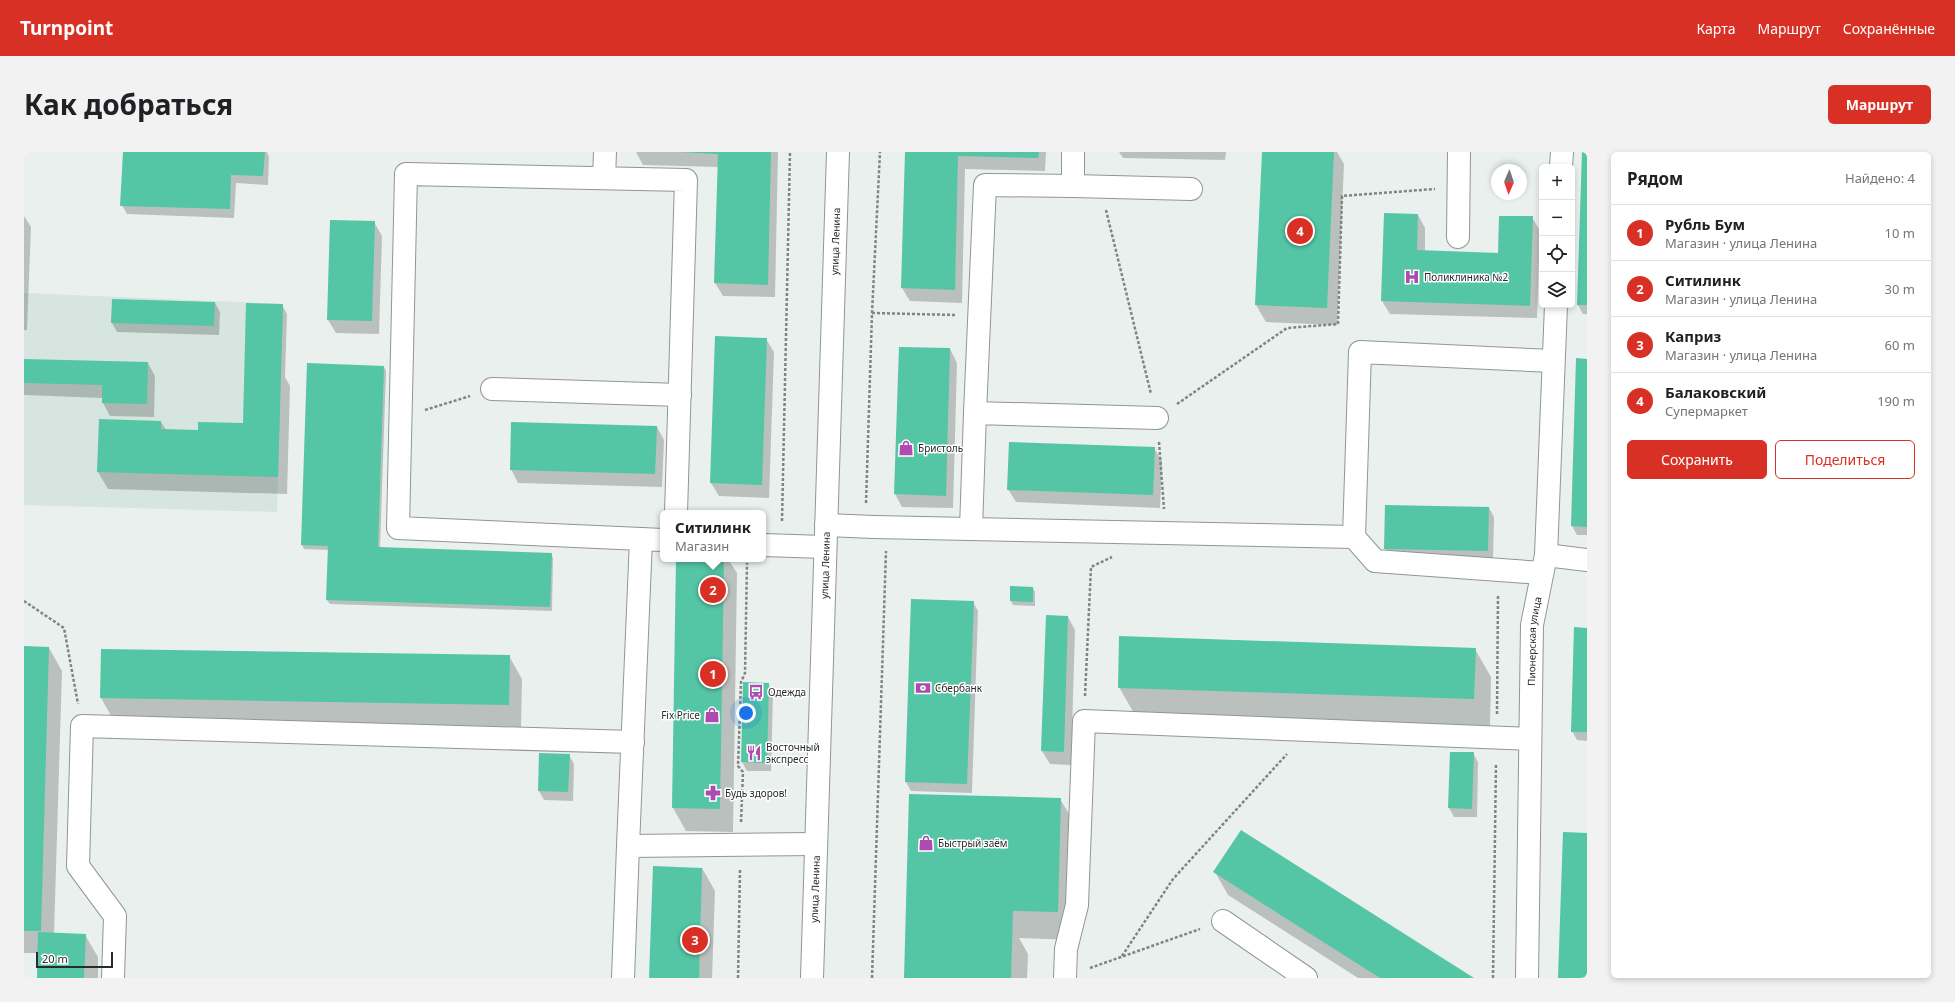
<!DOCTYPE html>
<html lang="ru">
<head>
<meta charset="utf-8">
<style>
  :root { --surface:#fff; --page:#f2f2f2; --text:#202124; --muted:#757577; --line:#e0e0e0; --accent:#d93025 }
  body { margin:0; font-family:"Noto Sans",sans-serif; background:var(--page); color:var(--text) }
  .controls { position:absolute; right:12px; top:12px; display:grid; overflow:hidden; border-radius:6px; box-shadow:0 2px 6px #0003 }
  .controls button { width:36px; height:36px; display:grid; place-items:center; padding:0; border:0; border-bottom:1px solid var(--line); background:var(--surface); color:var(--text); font:20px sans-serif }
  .compass { position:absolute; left:1467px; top:12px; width:36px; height:36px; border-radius:50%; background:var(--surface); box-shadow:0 2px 6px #0003; rotate:182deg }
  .scale { position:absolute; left:12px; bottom:10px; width:77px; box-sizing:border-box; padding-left:4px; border:2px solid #292b2a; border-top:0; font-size:11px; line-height:14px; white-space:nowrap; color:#292b2a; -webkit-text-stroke:3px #fff; paint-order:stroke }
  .you { position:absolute; left:722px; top:561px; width:14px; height:14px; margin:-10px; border:3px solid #fff; border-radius:50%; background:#1a73e8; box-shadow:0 0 0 6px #1a73e833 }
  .badge { display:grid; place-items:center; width:26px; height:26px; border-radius:50%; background:var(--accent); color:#fff; font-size:13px; font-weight:700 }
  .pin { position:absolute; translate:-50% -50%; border:2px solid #fff; box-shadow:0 1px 4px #0006 }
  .popup { position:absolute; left:636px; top:358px; width:106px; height:52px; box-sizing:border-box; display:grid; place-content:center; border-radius:6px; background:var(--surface); filter:drop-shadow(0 1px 3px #0005); font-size:13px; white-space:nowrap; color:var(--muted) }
  .popup b { font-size:15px; color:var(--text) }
  .popup::after { content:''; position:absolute; left:50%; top:100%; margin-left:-8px; border:8px solid transparent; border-top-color:var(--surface) }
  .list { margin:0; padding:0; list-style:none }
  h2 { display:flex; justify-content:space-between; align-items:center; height:52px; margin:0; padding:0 16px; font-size:17px }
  h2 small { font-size:13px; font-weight:400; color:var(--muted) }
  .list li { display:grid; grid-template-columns:26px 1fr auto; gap:12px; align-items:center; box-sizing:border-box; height:56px; padding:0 16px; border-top:1px solid var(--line) }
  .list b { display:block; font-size:15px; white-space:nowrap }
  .list p { margin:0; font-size:13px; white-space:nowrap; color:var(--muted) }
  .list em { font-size:13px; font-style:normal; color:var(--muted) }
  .actions { display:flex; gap:8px; padding:12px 16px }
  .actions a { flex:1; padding:9px 0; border:1px solid var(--accent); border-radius:6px; text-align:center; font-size:14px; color:var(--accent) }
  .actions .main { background:var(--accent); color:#fff }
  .icon { flex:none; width:22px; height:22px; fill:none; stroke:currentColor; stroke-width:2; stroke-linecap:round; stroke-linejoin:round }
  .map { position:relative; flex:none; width:1563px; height:826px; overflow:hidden; border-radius:6px }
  header { display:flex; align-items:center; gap:24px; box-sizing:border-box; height:56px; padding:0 20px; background:var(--accent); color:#fff }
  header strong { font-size:19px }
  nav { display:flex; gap:22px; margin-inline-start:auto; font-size:14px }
  .intro { display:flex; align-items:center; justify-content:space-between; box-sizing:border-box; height:96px; padding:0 24px }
  h1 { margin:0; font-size:28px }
  .button { padding:10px 18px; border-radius:6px; background:var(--accent); color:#fff; font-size:14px; font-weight:700 }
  main { display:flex; gap:24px; padding:0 24px }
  aside { flex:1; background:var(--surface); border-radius:6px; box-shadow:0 2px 6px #0003 }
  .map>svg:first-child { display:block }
</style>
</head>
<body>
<header>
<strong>Turnpoint</strong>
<nav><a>Карта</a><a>Маршрут</a><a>Сохранённые</a></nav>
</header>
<div class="intro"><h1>Как добраться</h1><a class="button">Маршрут</a></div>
<main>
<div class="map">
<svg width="1563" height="826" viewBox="0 0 1563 826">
  <rect width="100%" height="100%" fill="#e9f0ed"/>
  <polygon fill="#d6e5df" points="0,141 259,152 253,360 0,353"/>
  <g fill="#0003">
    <polygon points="100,0 243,0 245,5 244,33 212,31 210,66 103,62 98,53"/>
    <polygon points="612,0 754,0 751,145 699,144 691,131 695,15 619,13"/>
    <polygon points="882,0 1022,0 1021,19 941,17 938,151 886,149 878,136"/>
    <polygon points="1095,0 1202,0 1201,8 1099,6"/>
    <polygon points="1239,0 1313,0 1320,12 1313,173 1242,170 1232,153"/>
    <polygon points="1559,0 1563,0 1563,162 1559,162 1554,153"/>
    <polygon points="1394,63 1401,76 1401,99 1475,102 1508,65 1516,79 1513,166 1366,162 1358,149"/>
    <polygon points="0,64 7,75 3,178 0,178"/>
    <polygon points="307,69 350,70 358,84 355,182 312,181 304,168"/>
    <polygon points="191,151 196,160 195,183 93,180 88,171"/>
    <polygon points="258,153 263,162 261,225 266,234 263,342 84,337 74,320 76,268 137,270 142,278 175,279 220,272"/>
    <polygon points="742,187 750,200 745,346 695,344 687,331"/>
    <polygon points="926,197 933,211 929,356 878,355 871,342"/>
    <polygon points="0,208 124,211 131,224 130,265 86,264 79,251 79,246 0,243"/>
    <polygon points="1563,208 1563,383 1553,383 1548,374"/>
    <polygon points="360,215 362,219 356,397 527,402 529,406 528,459 306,452 303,448 305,398 280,397 278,393"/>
    <polygon points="633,275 640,288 638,335 494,331 487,317"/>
    <polygon points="1130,296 1138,309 1136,356 992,350 984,337"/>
    <polygon points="1465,356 1470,365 1469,408 1366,405 1361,396"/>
    <polygon points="653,407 704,407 713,421 709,680 662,679 649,656"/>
    <polygon points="1009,436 1011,440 1011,454 989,453 987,449"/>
    <polygon points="949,450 954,459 948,641 887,639 882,630"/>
    <polygon points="1044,465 1051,478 1047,613 1026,612 1018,599"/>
    <polygon points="1563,477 1563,589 1553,588 1548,579"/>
    <polygon points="0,495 25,496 38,519 30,782 61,783 74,805 74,826 14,826 14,801 0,801"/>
    <polygon points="1451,497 1467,525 1466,575 1111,563 1095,535"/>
    <polygon points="78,498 485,504 498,527 497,575 90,569 77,546"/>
    <polygon points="744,532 749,540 747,619 723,619 718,610"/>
    <polygon points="1449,601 1454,610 1453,665 1430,665 1425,656"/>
    <polygon points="545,603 550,612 549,649 520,648 515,639"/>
    <polygon points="1036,647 1053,675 1049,788 995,786 1004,802 1003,826 881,826"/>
    <polygon points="678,716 691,739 688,826 626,826"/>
    <polygon points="1191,720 1448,826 1334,826 1204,743"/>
  </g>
  <g fill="#54c5a5">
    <polygon points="99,0 241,0 239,24 207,23 206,57 96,54"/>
    <polygon points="655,0 747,0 744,133 690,131 694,2"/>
    <polygon points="881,0 1015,0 1014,6 934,4 931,138 877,136"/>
    <polygon points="1238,0 1310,0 1303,156 1231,153"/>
    <polygon points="1558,0 1563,0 1563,153 1553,153"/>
    <polygon points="1360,61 1394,62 1393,98 1474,101 1475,64 1509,64 1506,154 1357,149"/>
    <polygon points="306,68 351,69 348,169 303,168"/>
    <polygon points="88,147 191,150 190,174 87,171"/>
    <polygon points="222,151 259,152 254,325 73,320 75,267 137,269 137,277 174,278 174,270 219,271"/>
    <polygon points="691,184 743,186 738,333 686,331"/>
    <polygon points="875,195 926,196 922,344 870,342"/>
    <polygon points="1552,206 1563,207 1563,375 1547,374"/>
    <polygon points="0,207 124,210 123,252 78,251 78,233 0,231"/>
    <polygon points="283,211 360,214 354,395 528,401 526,455 302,448 304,394 277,393"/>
    <polygon points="487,270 633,274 631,322 486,318"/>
    <polygon points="985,290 1131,295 1129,343 983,338"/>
    <polygon points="1361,353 1465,355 1464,399 1360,397"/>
    <polygon points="652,407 700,407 696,657 648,656"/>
    <polygon points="986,434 1009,435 1009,450 986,449"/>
    <polygon points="887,447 950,449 943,632 881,630"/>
    <polygon points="1022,463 1044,464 1040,600 1017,599"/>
    <polygon points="1550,475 1563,476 1563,580 1547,580"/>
    <polygon points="1095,484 1452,496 1450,547 1094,536"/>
    <polygon points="0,494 25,495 17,779 0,779"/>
    <polygon points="77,497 486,503 485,553 76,546"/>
    <polygon points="719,530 745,531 743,611 717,610"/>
    <polygon points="1426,600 1450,600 1448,657 1424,656"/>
    <polygon points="515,601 546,602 544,640 514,639"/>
    <polygon points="885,642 1037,646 1034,760 989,759 987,826 880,826"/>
    <polygon points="1217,678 1450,826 1356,826 1304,793 1189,720"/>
    <polygon points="1539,680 1563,681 1563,826 1534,826"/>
    <polygon points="629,714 678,716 675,826 625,826"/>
    <polygon points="14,780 62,782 60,826 13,826"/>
  </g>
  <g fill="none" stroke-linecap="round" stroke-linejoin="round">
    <g stroke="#919694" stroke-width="24">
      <g id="minor">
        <polyline points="1537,15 1538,0"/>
        <polyline points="580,26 581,0"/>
        <polyline points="1049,34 1167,37"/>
        <polyline points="1434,85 1435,0"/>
        <polyline points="468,237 656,243"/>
        <polyline points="951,261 961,33 1049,34 1049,0"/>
        <polyline points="802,373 850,375 1330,385 1351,409 1518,421"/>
        <polyline points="947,377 951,261 1133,266"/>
        <polyline points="1330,385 1336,200 1529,209"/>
        <polyline points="617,387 374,376 382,22 662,28 652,361"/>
        <polyline points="739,393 801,395"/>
        <polyline points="1522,403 1563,408"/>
        <polyline points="604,694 617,387 639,388"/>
        <polyline points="1199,769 1282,826"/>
        <polyline points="89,826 91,764 54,714 58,574 609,590"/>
        <polyline points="599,826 604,694 792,692"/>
        <polyline points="1041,826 1042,797 1053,753 1060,569 1506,587"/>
        <path id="s1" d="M1503 826 1508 473 1522 403 1532 153"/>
      </g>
    </g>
    <g stroke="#919694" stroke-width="24">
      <g id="major">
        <path id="s2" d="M788 826 814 0"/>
      </g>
    </g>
    <g stroke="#808482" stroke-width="2.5" stroke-dasharray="3 2" stroke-linecap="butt">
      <polyline points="1082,58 1127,242"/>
      <polyline points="848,161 932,163"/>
      <polyline points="1153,252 1263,176 1314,172 1318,44 1411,37"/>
      <polyline points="401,258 446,244"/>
      <polyline points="1135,290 1140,357"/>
      <polyline points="842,351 848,161 856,0"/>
      <polyline points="758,369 766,0"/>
      <polyline points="0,449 40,476 54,552"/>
      <polyline points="1061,544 1067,415 1088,405"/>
      <polyline points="1473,562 1474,443"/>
      <polyline points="717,670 719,620 714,614 717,530 721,521 723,411"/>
      <polyline points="1098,804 1149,727 1263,602"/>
      <polyline points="1066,816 1176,777"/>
      <polyline points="714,826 716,717"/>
      <polyline points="848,826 862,399"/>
      <polyline points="1469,826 1472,611"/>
    </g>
    <use href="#minor" stroke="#fff" stroke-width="22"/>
    <use href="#major" stroke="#fff" stroke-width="22"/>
  </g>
  <defs>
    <g id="hospital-bare" transform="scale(1.2)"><path d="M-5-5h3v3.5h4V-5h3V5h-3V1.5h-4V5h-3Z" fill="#ae4ab0" stroke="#fff" stroke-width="2.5" paint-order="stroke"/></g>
    <g id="shop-bare" transform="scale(1.2)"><path d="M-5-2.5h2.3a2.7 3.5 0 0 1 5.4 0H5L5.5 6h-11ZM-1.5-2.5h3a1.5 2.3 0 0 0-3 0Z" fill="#ae4ab0" stroke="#fff" stroke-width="2.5" paint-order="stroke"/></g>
    <g id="bank-bare" transform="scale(1.2)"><path d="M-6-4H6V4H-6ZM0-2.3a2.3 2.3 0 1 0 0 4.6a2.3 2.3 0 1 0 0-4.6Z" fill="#ae4ab0" stroke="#fff" stroke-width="2.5" paint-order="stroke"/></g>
    <g id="bus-bare" transform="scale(1.2)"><path d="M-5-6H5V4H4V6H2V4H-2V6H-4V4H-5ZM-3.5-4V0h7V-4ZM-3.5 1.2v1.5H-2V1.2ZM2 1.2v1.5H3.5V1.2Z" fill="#ae4ab0" stroke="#fff" stroke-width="2.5" paint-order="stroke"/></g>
    <g id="restaurant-bare" transform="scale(1.2)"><path d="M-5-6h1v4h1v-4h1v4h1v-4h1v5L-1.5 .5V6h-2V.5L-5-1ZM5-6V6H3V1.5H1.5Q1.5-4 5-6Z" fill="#ae4ab0" stroke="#fff" stroke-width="2.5" paint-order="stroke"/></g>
    <g id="pharmacy-bare" transform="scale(1.2)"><path d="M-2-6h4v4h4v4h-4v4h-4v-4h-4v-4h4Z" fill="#ae4ab0" stroke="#fff" stroke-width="2.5" paint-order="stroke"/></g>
  </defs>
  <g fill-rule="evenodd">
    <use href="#hospital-bare" x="1388" y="125"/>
    <use href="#shop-bare" x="882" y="296"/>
    <use href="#bank-bare" x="899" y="536"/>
    <use href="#bus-bare" x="732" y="540"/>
    <use href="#shop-bare" x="688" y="563"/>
    <use href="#restaurant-bare" x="730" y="601"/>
    <use href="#pharmacy-bare" x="689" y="641"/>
    <use href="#shop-bare" x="902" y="691"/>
  </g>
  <g text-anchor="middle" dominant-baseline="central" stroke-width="3" stroke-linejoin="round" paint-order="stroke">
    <g font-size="10" fill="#292b2a" stroke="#fff">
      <text stroke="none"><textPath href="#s2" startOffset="737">улица Ленина</textPath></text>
      <text stroke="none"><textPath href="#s2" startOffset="413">улица Ленина</textPath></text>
      <text stroke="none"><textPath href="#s1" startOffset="337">Пионерская улица</textPath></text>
      <text stroke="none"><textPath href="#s2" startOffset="89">улица Ленина</textPath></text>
    </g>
    <g font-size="10" fill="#292b2a" stroke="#fff" text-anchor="start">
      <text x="1400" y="125">Поликлиника №2</text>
      <text x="894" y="296">Бристоль</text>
      <text x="911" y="536">Сбербанк</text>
      <text x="744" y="540">Одежда</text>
      <text x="676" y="563" text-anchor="end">Fix Price</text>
      <text x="742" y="595">Восточный<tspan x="742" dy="12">экспресс</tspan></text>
      <text x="701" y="641">Будь здоров!</text>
      <text x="914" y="691">Быстрый заём</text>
    </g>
  </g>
</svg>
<div class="controls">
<button>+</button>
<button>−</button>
<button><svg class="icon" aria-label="locate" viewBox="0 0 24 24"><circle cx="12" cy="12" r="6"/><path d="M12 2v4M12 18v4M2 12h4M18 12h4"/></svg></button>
<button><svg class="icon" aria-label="layers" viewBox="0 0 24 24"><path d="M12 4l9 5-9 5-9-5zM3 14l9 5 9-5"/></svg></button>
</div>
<svg class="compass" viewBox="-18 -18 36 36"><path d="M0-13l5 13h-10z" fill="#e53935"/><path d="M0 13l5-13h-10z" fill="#757577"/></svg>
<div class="scale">20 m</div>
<div class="you"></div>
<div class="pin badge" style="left:689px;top:522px">1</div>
<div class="pin badge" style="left:689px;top:438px">2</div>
<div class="popup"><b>Ситилинк</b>Магазин</div>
<div class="pin badge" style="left:671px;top:788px">3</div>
<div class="pin badge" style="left:1276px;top:79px">4</div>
</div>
<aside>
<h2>Рядом<small>Найдено: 4</small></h2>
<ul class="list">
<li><span class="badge">1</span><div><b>Рубль Бум</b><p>Магазин · улица Ленина</p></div><em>10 m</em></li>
<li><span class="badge">2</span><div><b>Ситилинк</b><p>Магазин · улица Ленина</p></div><em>30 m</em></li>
<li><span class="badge">3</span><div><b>Каприз</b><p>Магазин · улица Ленина</p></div><em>60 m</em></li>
<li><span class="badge">4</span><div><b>Балаковский</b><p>Супермаркет</p></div><em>190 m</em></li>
</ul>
<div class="actions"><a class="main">Сохранить</a><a>Поделиться</a></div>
</aside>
</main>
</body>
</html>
